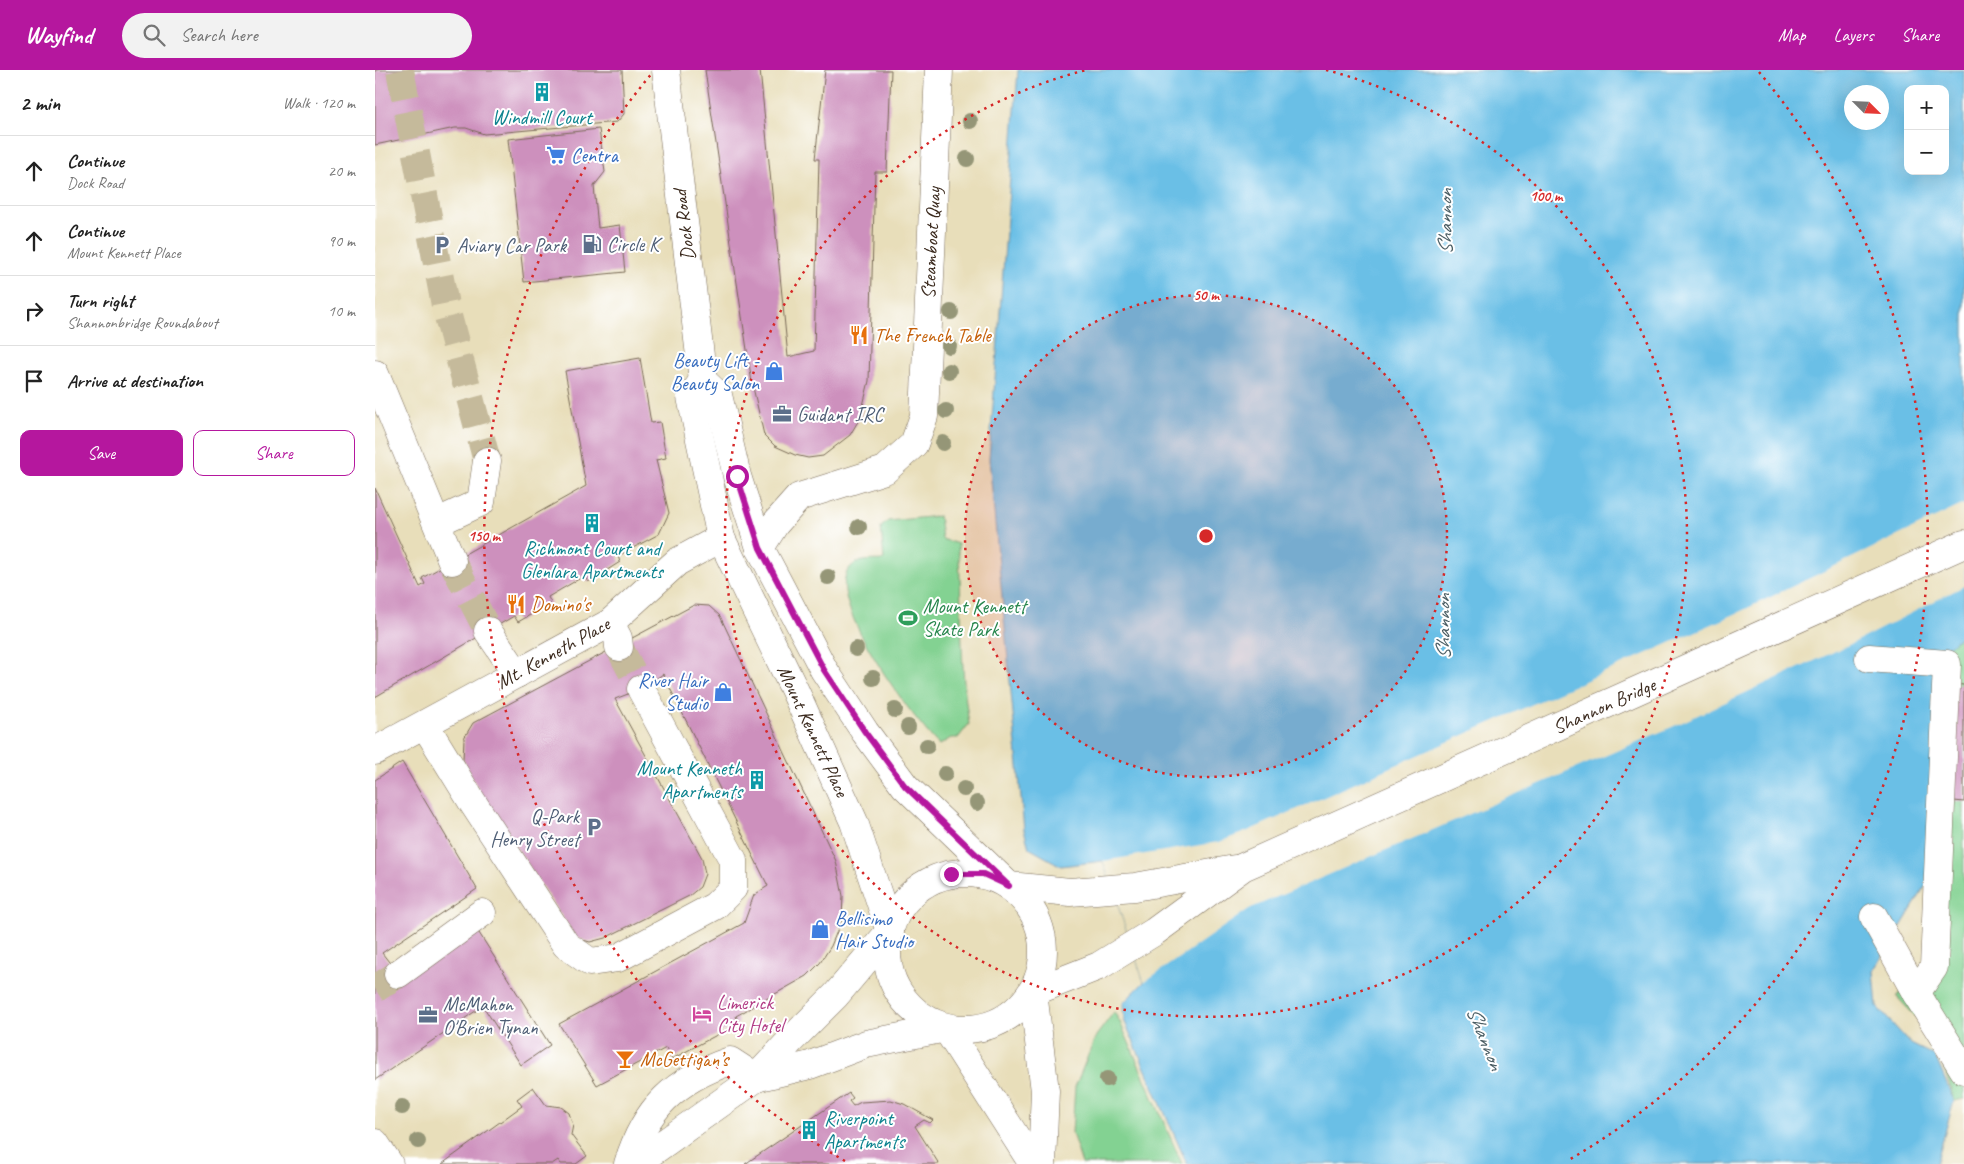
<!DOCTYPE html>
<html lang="en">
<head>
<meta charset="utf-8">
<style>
  :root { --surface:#fff; --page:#f2f2f2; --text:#222; --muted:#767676; --line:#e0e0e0; --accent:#b5179e }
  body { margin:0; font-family:Caveat,sans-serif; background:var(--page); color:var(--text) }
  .controls { position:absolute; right:15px; top:15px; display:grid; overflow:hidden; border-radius:10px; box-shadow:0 5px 20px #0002 }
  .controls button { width:45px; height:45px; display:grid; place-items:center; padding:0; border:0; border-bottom:1px solid var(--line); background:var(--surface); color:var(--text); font:25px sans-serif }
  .compass { position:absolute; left:1469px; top:15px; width:45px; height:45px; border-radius:50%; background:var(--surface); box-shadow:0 5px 20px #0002; rotate:114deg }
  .stop { position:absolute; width:15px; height:15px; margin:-11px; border:4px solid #b5179e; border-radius:50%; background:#fff }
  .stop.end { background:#b5179e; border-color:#fff; box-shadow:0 1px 5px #0008 }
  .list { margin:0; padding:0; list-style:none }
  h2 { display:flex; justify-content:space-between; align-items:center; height:65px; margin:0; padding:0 20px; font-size:21px }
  h2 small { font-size:16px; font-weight:400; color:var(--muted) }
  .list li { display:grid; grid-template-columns:32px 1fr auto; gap:15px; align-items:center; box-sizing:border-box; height:70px; padding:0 20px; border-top:1px solid var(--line) }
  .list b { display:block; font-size:19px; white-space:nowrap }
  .list p { margin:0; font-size:16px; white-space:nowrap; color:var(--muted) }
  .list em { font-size:16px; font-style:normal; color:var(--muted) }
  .actions { display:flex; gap:10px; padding:15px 20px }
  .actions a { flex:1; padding:11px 0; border:1px solid var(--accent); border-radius:10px; text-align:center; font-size:18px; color:var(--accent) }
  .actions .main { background:var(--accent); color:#fff }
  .icon { flex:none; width:28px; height:28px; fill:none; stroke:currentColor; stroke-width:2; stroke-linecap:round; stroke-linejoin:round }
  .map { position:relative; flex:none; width:1589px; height:1094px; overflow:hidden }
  header { display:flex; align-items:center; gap:30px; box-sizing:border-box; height:70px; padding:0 25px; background:var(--accent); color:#fff }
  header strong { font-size:24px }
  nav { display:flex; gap:28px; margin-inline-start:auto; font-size:18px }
  .search { width:350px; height:45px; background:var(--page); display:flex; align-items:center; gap:12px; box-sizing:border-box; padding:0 18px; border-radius:28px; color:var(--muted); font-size:19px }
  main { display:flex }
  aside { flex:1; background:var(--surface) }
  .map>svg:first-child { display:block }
</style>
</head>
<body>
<header>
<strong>Wayfind</strong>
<div class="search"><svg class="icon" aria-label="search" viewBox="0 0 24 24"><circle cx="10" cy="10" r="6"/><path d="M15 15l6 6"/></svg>Search here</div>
<nav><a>Map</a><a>Layers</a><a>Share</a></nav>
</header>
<main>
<aside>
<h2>2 min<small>Walk · 120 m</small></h2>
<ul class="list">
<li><svg class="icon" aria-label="ahead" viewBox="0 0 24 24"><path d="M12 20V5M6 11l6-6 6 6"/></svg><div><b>Continue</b><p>Dock Road</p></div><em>20 m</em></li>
<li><svg class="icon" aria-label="ahead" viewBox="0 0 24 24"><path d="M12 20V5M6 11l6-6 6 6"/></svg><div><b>Continue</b><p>Mount Kennett Place</p></div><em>90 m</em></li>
<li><svg class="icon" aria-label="right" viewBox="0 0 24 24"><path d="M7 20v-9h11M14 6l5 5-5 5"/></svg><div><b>Turn right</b><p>Shannonbridge Roundabout</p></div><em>10 m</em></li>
<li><svg class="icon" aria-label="arrive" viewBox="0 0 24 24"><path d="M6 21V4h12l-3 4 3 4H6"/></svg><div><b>Arrive at destination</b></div></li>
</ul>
<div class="actions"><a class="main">Save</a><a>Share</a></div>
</aside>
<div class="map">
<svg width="1589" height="1094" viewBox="0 0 1589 1094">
  <rect width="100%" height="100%" fill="#fff"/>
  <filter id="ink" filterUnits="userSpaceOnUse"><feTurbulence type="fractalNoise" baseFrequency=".02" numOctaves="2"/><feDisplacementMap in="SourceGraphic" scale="10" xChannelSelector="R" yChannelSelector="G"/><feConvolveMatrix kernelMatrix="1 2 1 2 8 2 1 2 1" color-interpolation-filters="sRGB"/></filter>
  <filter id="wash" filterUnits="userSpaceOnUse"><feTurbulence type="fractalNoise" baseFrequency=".0096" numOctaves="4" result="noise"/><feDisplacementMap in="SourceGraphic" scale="20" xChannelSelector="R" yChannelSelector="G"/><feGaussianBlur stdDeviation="1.12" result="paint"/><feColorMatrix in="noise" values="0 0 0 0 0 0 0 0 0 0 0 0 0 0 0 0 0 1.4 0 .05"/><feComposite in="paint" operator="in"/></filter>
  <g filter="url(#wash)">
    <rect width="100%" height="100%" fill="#e8deba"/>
    <g fill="#83d292" stroke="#5f7e58">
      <path d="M564 446 567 469 583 474C588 534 584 595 594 654L583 668H576L564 675C540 651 448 530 474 499 482 488 498 491 509 490L506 457 513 451Z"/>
      <polygon points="1589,563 1589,1029 1579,1031 1561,968 1522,927 1552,891 1565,585"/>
      <polygon points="739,942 745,952 807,1094 707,1094 697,1063 700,1017 721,966"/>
    </g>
    <path fill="#6abfe6" stroke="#527482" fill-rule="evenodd" d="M643 0H1589V563L1565 585 1553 812 1499 901 1502 937 1536 974 1560 986 1579 1031 1561 1094H812L749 950 748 933 769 912 728 791 686 796 654 778 649 760 614 389ZM1533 19H1570V101H1533ZM1476 22H1506V52H1476Z"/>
    <polygon fill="#e8deba" points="1589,434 1589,516 1480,572 1297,657 874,839 769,912 728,791 844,772 873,761 1360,544"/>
    <g id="blocks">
      <g fill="#cd90bd">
        <polygon points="0,0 247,0 249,44 242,52 109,64 91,58 80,58 0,75"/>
        <polygon points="330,0 385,0 413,287 439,281 444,89 440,89 450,0 516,0 512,102 500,102 494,311 485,348 475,365 448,386 433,388 420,385 400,376 389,365 377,313"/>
        <polygon points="224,59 230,102 219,116 223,158 245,155 250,202 149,212 133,69"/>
        <polygon points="265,288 276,353 285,352 291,388 281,390 294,443 284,464 243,486 245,492 213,512 209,506 173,527 176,533 143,552 139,546 0,627 0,418 45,517 50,514 47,508 211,416 190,301"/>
        <polygon points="319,535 334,536 345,546 461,791 468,826 467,849 456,876 445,893 432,906 361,946 364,953 297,989 291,978 222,1015 184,954 369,853 379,825 393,816 288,604 266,619 240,629 327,788 330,804 325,817 314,826 230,868 215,872 201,868 104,721 88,690 89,668 98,653"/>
        <polygon points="1577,614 1589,615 1589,732 1569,730"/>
        <polygon points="27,692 102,819 7,883 25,906 99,855 175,975 146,995 108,936 0,1010 0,710"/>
        <polygon points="158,1017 171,1035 186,1037 194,1043 198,1055 196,1065 212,1086 201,1094 186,1094 183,1090 177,1094 67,1094 147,1036 142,1029"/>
        <polygon points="474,1023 478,1028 474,1031 478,1036 486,1032 516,1030 529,1034 558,1050 555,1053 549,1050 540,1056 564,1094 370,1094"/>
      </g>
    </g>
  </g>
  <g filter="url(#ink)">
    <use href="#blocks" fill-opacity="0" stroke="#786955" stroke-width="1"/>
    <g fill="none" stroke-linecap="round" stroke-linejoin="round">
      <g stroke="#c5ba9b" stroke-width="28" stroke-dasharray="28 14" stroke-linecap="butt">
        <polyline points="25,0 70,235 112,391"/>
        <polyline points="77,491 113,561"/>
        <polyline points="244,577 266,619"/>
        <polyline points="0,919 23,904"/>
      </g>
      <g stroke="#786955" stroke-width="29">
        <g id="minor">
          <polyline points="0,304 77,491"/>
          <polyline points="63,452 106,432 112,391"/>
          <polyline points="385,478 400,454 424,427 510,400 539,374 549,346 564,0"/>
          <polyline points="235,553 243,568 244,577"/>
          <polyline points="113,561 142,604"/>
          <polyline points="1494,588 1572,594 1559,897 1541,923"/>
          <polyline points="50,655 96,730 191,875 215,892 243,888 340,836 358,818 358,790 266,619"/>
          <polyline points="0,681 235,553 302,492 346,468"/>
          <polyline points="1499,847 1541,923 1589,1000"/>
          <polyline points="23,904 107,843"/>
          <polyline points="658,922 670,1021 667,1094"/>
          <polyline points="571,958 658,1094"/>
          <polyline points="0,1073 14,1094"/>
          <path d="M253 1094C270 1038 300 1010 355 991L381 1008"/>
        </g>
      </g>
      <g stroke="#786955" stroke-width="29">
        <g id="major">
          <polyline points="291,0 328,311 343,325 362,406 385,478 449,600 490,662 530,716 634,816"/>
          <polyline points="328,311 316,327 346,468 420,621 479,752 515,861"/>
          <circle cx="590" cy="881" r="78"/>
          <polyline points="634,816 695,822 760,817 860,799"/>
          <polyline points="658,922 724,896 779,862 868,797 1589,474"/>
          <polyline points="381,1008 435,995 491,974 571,958"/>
          <polyline points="260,1094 381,1008 416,970 461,925 515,861"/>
        </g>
      </g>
      <use href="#minor" stroke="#fff" stroke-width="28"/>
      <use href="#major" stroke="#fff" stroke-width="28"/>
    </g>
    <g fill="#959677">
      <circle cx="595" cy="51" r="8"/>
      <circle cx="592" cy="89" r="8"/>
      <circle cx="576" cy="242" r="8"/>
      <circle cx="574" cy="276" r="8"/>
      <circle cx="574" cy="301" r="8"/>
      <circle cx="571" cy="341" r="8"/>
      <circle cx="568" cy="373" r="8"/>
      <circle cx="484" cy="457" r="8"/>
      <circle cx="453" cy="507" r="8"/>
      <circle cx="481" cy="579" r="8"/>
      <circle cx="498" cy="608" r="8"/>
      <circle cx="520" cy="640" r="8"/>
      <circle cx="533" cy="657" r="8"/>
      <circle cx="552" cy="676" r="8"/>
      <circle cx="570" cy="704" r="8"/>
      <circle cx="589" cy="719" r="8"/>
      <circle cx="602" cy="733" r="8"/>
      <circle cx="732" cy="1009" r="8"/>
      <circle cx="27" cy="1037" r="8"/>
      <circle cx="43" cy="1071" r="8"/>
    </g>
  </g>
  <g fill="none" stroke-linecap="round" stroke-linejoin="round" filter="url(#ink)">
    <polyline stroke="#b5179e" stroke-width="6" points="362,406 385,478 449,600 490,662 530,716 634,816 608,804 576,804"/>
  </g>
  <circle cx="831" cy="466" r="241" fill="#d62828" fill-opacity=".12"/>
  <g fill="none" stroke="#d62828" stroke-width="2.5" stroke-dasharray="2.5 5">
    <circle cx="831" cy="466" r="241"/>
    <path d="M951 0A481 481 0 1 1 711 0"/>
    <path d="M470 1091A722 722 0 0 1 278 2M1384 2A722 722 0 0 1 1192 1091"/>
  </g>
  <defs>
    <g id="building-bare" transform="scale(1.5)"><path d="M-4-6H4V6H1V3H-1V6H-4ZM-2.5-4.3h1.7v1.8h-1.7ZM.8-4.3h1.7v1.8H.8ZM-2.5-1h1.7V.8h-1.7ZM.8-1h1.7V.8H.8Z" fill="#0f9aa8" stroke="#fff" stroke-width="2.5" paint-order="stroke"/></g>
    <g id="supermarket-bare" transform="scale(1.5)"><path d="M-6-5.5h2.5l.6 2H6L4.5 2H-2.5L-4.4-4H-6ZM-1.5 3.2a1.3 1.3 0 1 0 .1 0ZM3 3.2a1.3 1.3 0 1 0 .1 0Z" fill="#3f7fe0" stroke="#fff" stroke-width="2.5" paint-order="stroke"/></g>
    <g id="fuel-bare" transform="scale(1.5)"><path d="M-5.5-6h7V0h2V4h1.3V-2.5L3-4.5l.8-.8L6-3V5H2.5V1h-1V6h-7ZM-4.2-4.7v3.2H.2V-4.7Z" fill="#5c6f8a" stroke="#fff" stroke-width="2.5" paint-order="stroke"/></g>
    <g id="parking-bare" transform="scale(1.5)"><path d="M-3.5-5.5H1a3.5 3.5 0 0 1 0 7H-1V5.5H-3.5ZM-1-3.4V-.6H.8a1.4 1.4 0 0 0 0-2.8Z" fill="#5c6f8a" stroke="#fff" stroke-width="2.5" paint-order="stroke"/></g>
    <g id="restaurant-bare" transform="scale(1.5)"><path d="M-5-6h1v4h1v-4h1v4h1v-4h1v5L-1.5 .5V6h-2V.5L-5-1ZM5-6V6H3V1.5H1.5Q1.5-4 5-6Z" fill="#e8710a" stroke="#fff" stroke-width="2.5" paint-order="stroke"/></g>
    <g id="shop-bare" transform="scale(1.5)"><path d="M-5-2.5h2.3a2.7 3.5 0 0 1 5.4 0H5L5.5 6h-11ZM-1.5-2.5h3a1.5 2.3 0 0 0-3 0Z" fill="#3f7fe0" stroke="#fff" stroke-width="2.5" paint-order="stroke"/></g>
    <g id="office-bare" transform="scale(1.5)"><path d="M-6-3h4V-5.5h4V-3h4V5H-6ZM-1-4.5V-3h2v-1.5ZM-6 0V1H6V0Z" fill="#5c6f8a" stroke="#fff" stroke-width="2.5" paint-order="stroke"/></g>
    <g id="stadium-bare" transform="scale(1.5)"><path d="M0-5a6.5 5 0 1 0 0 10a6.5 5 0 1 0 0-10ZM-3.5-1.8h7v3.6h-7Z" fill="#2e9e5b" stroke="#fff" stroke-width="2.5" paint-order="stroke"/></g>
    <g id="hotel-bare" transform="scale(1.5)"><path d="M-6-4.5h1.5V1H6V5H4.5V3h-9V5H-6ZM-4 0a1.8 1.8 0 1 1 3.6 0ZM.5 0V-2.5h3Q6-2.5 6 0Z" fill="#d1479c" stroke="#fff" stroke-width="2.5" paint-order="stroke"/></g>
    <g id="bar-bare" transform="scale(1.5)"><path d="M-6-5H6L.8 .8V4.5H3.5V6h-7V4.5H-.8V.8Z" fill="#e8710a" stroke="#fff" stroke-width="2.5" paint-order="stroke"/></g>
  </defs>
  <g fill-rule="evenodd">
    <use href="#building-bare" x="167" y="22"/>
    <use href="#supermarket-bare" x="181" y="85"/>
    <use href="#fuel-bare" x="217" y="174"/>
    <use href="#parking-bare" x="67" y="175"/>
    <use href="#restaurant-bare" x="484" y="265"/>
    <use href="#shop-bare" x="399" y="301"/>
    <use href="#office-bare" x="407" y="344"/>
    <use href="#building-bare" x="217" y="453"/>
    <use href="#restaurant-bare" x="141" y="534"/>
    <use href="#stadium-bare" x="533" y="548"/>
    <use href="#shop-bare" x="348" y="622"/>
    <use href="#building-bare" x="382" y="710"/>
    <use href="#parking-bare" x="219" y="757"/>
    <use href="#shop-bare" x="445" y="859"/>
    <use href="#hotel-bare" x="327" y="944"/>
    <use href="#office-bare" x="53" y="945"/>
    <use href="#bar-bare" x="250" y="989"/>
    <use href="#building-bare" x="434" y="1060"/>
  </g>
  <g text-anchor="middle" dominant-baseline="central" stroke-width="4" stroke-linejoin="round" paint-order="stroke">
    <g font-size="20" fill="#0d838f" stroke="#fff">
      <text x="167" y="47">Windmill Court</text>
      <text x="217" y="478">Richmont Court and<tspan x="217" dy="23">Glenlara Apartments</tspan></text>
      <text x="367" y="698" text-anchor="end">Mount Kenneth<tspan x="367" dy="23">Apartments</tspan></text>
      <text x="449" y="1048" text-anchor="start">Riverpoint<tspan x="449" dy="23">Apartments</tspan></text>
    </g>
    <g font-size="20" fill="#366cbe" stroke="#fff" text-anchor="start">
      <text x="196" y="85">Centra</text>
      <text x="384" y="290" text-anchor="end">Beauty Lift -<tspan x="384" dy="23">Beauty Salon</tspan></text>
      <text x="333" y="610" text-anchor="end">River Hair<tspan x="333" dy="23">Studio</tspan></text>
      <text x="460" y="848">Bellisimo<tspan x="460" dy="23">Hair Studio</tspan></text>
    </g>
    <g font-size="20" fill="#3b2a1e" stroke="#fff">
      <text transform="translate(309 155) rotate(-97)">Dock Road</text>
      <text transform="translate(556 173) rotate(-87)">Steamboat Quay</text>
      <text transform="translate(178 583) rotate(-29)">Mt. Kenneth Place</text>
      <text transform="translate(1229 636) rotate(-24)">Shannon Bridge</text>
      <text transform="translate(438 661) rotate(65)">Mount Kennett Place</text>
    </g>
    <g font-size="20" fill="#4e5e75" stroke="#fff" text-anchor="start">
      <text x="232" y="174">Circle K</text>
      <text x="82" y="175">Aviary Car Park</text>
      <text x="422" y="344">Guidant IRC</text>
      <text x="204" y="746" text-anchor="end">Q-Park<tspan x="204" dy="23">Henry Street</tspan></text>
      <text x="68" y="934">McMahon<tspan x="68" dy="23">O'Brien Tynan</tspan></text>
    </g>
    <g font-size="20" fill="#c56008" stroke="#fff" text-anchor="start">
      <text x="499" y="265">The French Table</text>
      <text x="156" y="534">Domino's</text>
      <text x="265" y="989">McGettigan’s</text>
    </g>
    <g font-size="20" fill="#27864d" stroke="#fff" text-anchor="start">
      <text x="548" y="536">Mount Kennett<tspan x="548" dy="23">Skate Park</tspan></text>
    </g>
    <g font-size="20" fill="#b23c85" stroke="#fff" text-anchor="start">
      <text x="342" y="932">Limerick<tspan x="342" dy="23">City Hotel</tspan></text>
    </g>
    <g font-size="21" font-style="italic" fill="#4b5e64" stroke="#fff">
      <text transform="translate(1070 152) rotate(-90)">Shannon</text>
      <text transform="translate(1068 557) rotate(-90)">Shannon</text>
      <text transform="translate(1110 968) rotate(68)">Shannon</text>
    </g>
  </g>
  <circle cx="831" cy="466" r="8" fill="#d62828" stroke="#fff" stroke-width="2.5"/>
  <g font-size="15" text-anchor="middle" font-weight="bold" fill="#d62828" stroke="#fff" stroke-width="4" stroke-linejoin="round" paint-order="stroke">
    <text x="1171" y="131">100 m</text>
    <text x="831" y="230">50 m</text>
    <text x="109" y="471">150 m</text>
  </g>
</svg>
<div class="controls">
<button>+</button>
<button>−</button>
</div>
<svg class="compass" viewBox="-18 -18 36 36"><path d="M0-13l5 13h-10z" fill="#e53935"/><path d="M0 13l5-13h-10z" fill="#767676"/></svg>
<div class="stop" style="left:362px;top:406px"></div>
<div class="stop end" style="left:576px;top:804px"></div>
</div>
</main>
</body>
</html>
